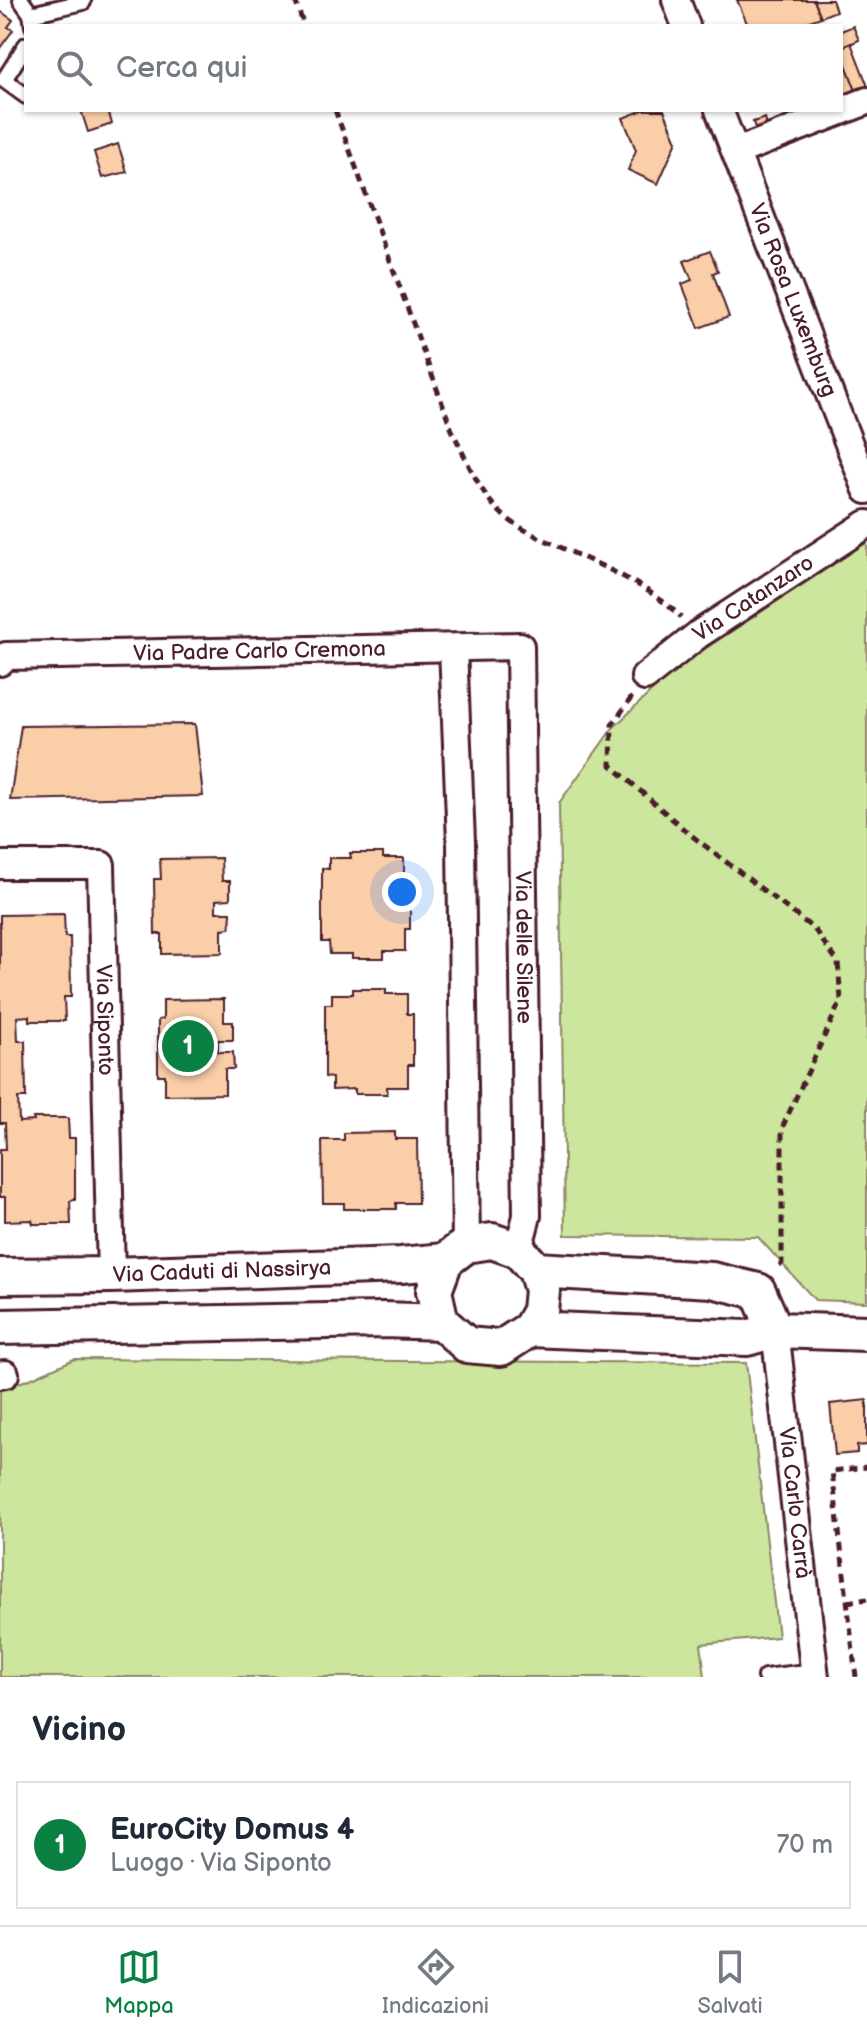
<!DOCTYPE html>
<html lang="it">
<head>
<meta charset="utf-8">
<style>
  :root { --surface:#fff; --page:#f6f6f7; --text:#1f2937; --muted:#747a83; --line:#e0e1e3; --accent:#0b8043 }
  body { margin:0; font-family:"Balsamiq Sans",sans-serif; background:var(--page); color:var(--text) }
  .you { position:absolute; left:402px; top:892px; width:28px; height:28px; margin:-20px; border:6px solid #fff; border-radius:50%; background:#1a73e8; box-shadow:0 0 0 12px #1a73e833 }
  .badge { display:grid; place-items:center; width:52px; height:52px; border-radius:50%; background:var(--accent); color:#fff; font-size:26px; font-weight:700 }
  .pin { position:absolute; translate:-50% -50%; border:4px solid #fff; box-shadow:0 2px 8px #0006 }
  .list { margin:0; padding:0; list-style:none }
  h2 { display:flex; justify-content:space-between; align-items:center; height:104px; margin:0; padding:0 32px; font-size:34px }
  h2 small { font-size:26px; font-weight:400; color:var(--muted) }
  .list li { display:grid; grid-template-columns:52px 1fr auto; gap:24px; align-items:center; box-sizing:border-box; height:128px; margin:0 16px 16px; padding:0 16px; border:2px solid var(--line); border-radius:0px }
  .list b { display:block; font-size:30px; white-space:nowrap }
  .list p { margin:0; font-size:26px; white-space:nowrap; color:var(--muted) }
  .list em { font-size:26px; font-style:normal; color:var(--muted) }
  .icon { flex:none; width:44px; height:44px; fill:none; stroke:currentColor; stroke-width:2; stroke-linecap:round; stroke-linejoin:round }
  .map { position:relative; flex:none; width:867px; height:1677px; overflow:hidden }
  .search { position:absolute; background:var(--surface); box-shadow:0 2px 6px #0004; left:24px; right:24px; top:24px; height:88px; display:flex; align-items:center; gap:20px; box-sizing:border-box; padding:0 28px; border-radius:0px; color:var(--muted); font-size:30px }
  .sheet { height:248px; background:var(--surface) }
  nav { display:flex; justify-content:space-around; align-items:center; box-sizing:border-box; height:112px; border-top:2px solid var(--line); background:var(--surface); font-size:22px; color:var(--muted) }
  nav a { display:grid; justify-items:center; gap:4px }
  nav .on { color:var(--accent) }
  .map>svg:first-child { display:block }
</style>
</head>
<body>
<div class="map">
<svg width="867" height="1677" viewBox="0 0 867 1677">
  <rect width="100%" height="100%" fill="#fff"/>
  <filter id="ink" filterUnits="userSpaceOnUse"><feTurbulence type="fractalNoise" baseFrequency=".0125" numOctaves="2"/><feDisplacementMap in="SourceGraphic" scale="16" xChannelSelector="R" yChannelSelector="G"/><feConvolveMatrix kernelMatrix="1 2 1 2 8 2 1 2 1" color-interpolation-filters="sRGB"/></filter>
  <g filter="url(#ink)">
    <g fill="#cce79d" stroke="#8b8364" stroke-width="2">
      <polygon points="867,542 867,1302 815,1300 758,1237 565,1235 559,803 612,729 676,668"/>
      <polygon points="74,1359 746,1363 778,1637 701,1644 705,1677 0,1677 0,1389 30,1379"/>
    </g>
    <g fill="#facea8" stroke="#4a1f2b" stroke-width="2">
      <polygon points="737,0 814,0 821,17 796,26 748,26"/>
      <polygon points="814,0 832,0 836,11 821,17"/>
      <polygon points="0,11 13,20 8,27 13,30 0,48"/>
      <polygon points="853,26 859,40 841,48 841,31"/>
      <polygon points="851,43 867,84 867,87 856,91 841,52 841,48"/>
      <polygon points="841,57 843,57 856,91 841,97"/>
      <polygon points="81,110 108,110 112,124 88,132"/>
      <polygon points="643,110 664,110 677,141 658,184 628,170 636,150 623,118"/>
      <polygon points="765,118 767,127 756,131 753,122"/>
      <polygon points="118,144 127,172 102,178 94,152"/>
      <polygon points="710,251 718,271 713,273 729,317 699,328 682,284 692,280 684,261"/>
      <polygon points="195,724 203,796 10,800 21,726"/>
      <polygon points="350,853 383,853 383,858 404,858 404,879 410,878 410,929 405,929 405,951 384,951 384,958 352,958 352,954 330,954 329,942 322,942 322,868 329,869 329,858 351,858"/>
      <polygon points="221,858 222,881 230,881 230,899 216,900 216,912 231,912 230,928 222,929 222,953 162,954 162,934 155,934 154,879 161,879 160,859"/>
      <polygon points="64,914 65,937 70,937 71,997 64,997 65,1021 29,1021 29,1016 17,1017 18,1041 25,1041 26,1098 18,1098 19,1122 34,1121 33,1118 68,1118 69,1138 75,1138 75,1200 70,1201 71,1224 33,1224 32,1220 5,1221 5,1197 0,1197 0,1149 6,1149 5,1123 0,1123 0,915"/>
      <polygon points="353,989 386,989 386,994 407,994 407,1014 413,1014 413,1065 408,1065 408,1087 387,1087 387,1094 355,1094 355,1089 332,1090 332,1078 325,1077 325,1004 332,1004 332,994 353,994"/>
      <polygon points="224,999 224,1022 233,1022 233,1040 218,1040 218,1052 233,1052 234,1069 225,1069 225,1094 165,1095 165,1075 158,1075 158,1020 163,1019 163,1000"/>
      <polygon points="395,1132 395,1139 417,1139 418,1203 396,1203 396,1209 344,1209 344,1203 323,1203 322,1140 344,1140 344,1133"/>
      <polygon points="867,1400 867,1445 857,1446 857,1453 835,1455 830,1404"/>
    </g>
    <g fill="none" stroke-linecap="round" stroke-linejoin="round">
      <g stroke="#4a1f2b" stroke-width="20">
        <g id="service">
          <polyline points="21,0 31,14 33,26"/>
          <polyline points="31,14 83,2"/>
          <polyline points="26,45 4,80 26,96"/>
          <polyline points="765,1677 815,1671"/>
        </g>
      </g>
      <g stroke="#4a1f2b" stroke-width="32">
        <g id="minor">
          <polyline points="676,0 686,26"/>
          <path id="s1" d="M719 110 867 490"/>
          <polyline points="736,152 867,101"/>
          <polyline points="453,648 461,842 466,1245"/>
          <path id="s2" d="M0 662 6 656 520 646 527 1216 518 1250"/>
          <path id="s3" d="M645 677 699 634 867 524"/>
          <path id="s4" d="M0 865H101L111 1275"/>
          <path id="s5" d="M775 1330 815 1677"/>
          <polyline points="0,1375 5,1374"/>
        </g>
      </g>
      <g stroke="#4a1f2b" stroke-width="40">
        <g id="tertiary">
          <polyline points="536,1270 542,1290 540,1311 530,1329 501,1348 467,1345 441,1322 434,1291 445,1261 466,1245 492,1241 518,1250 536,1270 712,1280 758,1291 775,1330"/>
          <path id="s6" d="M0 1276 111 1275 401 1265 445 1261"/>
          <polyline points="0,1327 384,1320 441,1322"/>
          <polyline points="530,1329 747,1338 775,1330 867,1333"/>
        </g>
      </g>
      <g stroke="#4a1f2b" stroke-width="5" stroke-dasharray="8 6" stroke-linecap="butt">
        <polyline points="295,0 304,26"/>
        <path d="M335 110 452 430C465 457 481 496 503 515 519 529 539 537 558 546 601 566 646 583 681 617"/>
        <polyline points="632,697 612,725 611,765 687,832 814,929 838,962 841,1000 782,1128 782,1263 777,1269"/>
        <polyline points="847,1602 867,1599"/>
        <polyline points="856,1677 832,1471 867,1467"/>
      </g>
      <use href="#service" stroke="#fff" stroke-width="14"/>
      <use href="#minor" stroke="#fff" stroke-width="26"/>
      <use href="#tertiary" stroke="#fff" stroke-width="34"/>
    </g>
  </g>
  <g text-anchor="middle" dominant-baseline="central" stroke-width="8" stroke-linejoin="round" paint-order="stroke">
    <g font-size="22" fill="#4a1f2b" stroke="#fff">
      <text stroke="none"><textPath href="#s1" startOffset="204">Via Rosa Luxemburg</textPath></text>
      <text stroke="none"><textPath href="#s3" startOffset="134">Via Catanzaro</textPath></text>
      <text stroke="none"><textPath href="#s2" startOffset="262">Via Padre Carlo Cremona</textPath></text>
      <text stroke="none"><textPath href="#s2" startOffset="824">Via delle Silene</textPath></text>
      <text stroke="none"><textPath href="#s4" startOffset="256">Via Siponto</textPath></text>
      <text stroke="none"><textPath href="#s6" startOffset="222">Via Caduti di Nassirya</textPath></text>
      <text stroke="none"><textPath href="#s5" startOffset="174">Via Carlo Carrà</textPath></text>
    </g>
  </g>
</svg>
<div class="you"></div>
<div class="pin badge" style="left:188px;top:1046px">1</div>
<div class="search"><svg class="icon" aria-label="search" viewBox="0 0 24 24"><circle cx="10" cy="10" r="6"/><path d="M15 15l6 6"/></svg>Cerca qui</div>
</div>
<section class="sheet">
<h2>Vicino<small></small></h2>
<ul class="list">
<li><span class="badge">1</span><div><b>EuroCity Domus 4</b><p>Luogo · Via Siponto</p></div><em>70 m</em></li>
</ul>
</section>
<nav>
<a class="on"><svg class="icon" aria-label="map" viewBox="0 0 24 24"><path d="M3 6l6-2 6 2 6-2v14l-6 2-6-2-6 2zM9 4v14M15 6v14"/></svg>Mappa</a>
<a><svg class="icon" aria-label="directions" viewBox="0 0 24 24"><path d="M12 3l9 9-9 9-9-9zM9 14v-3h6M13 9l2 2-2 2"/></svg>Indicazioni</a>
<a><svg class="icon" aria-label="saved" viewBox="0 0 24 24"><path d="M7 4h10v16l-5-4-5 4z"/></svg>Salvati</a>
</nav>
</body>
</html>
